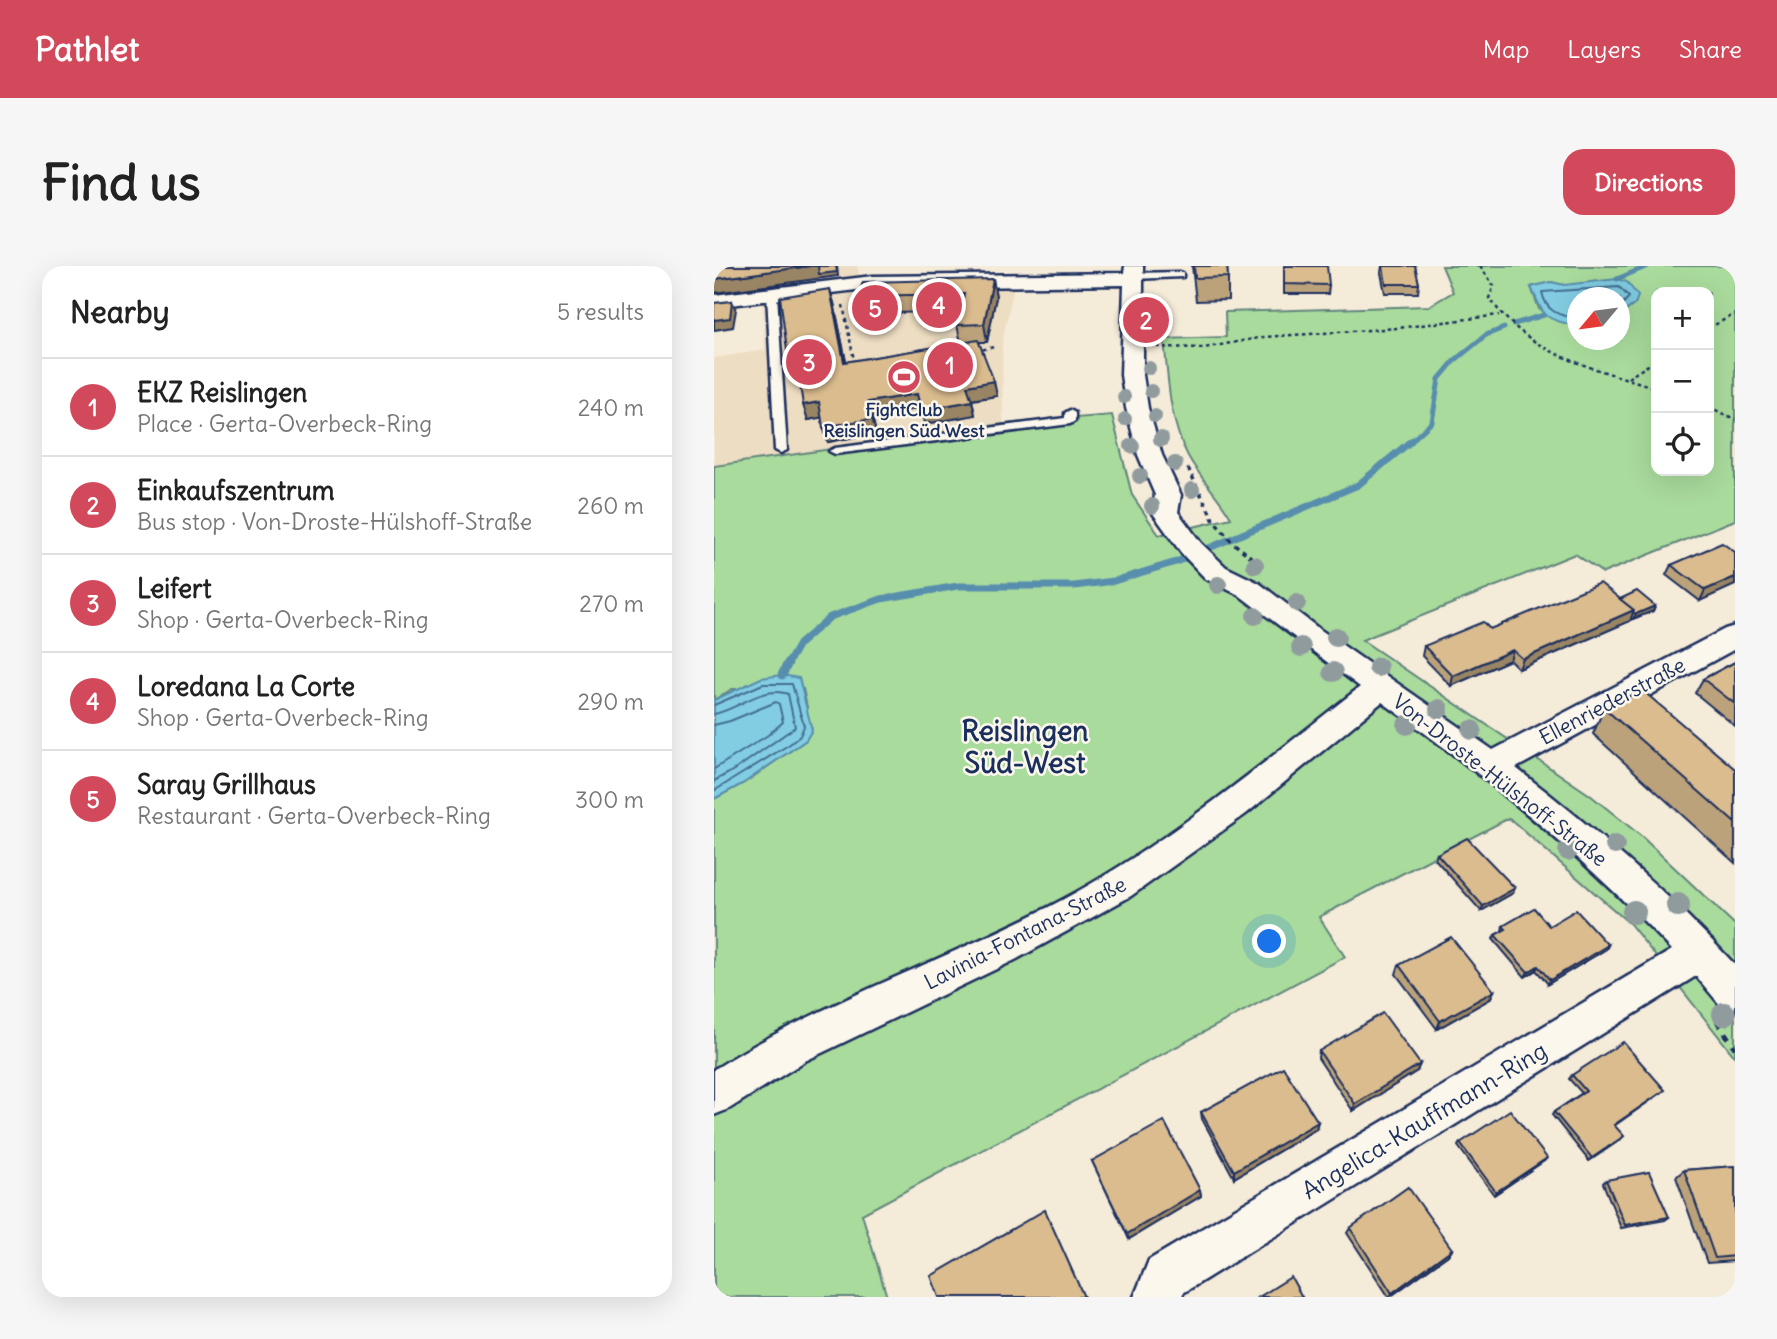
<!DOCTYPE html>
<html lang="en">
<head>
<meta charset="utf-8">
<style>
  :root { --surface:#fff; --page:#f6f6f6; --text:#222; --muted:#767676; --line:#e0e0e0; --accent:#d1495b }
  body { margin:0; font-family:Delius,sans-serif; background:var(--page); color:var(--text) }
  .controls { position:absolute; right:21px; top:21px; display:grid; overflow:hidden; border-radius:14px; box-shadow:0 7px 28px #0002 }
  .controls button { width:63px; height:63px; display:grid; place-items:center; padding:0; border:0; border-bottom:2px solid var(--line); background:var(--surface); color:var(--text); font:35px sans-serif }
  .compass { position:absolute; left:853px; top:21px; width:63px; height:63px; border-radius:50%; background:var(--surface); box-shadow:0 7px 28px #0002; rotate:241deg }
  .you { position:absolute; left:556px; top:676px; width:24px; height:24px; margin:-18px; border:5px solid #fff; border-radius:50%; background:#1a73e8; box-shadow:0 0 0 10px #1a73e833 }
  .badge { display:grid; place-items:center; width:46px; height:46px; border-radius:50%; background:var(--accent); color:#fff; font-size:23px; font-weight:700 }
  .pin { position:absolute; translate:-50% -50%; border:4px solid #fff; box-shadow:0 2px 7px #0006 }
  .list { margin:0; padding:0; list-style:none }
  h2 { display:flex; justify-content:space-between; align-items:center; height:91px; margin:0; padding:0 28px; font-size:30px }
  h2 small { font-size:23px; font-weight:400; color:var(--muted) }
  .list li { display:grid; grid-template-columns:46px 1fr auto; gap:21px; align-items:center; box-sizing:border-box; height:98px; padding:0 28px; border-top:2px solid var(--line) }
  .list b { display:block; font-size:26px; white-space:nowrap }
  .list p { margin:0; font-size:23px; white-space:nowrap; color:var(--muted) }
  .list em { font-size:23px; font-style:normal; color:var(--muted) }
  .icon { flex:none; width:38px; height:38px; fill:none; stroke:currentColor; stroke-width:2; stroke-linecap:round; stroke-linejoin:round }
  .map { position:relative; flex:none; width:1021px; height:1031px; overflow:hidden; border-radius:21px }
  header { display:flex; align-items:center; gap:42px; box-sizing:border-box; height:98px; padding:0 35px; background:var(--accent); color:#fff }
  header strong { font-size:33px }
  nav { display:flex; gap:38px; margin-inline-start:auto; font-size:24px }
  .intro { display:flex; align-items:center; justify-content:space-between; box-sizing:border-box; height:168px; padding:0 42px }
  h1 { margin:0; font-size:49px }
  .button { padding:18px 32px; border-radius:21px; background:var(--accent); color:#fff; font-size:24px; font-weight:700 }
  main { display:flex; gap:42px; padding:0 42px }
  aside { flex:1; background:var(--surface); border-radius:21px; box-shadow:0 7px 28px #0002 }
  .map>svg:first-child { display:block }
</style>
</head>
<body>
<header>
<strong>Pathlet</strong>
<nav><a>Map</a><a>Layers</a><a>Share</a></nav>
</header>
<div class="intro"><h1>Find us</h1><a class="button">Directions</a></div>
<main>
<aside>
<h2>Nearby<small>5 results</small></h2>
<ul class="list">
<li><span class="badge">1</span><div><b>EKZ Reislingen</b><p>Place · Gerta-Overbeck-Ring</p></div><em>240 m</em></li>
<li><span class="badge">2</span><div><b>Einkaufszentrum</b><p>Bus stop · Von-Droste-Hülshoff-Straße</p></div><em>260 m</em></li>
<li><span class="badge">3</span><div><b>Leifert</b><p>Shop · Gerta-Overbeck-Ring</p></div><em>270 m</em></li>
<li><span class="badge">4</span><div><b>Loredana La Corte</b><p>Shop · Gerta-Overbeck-Ring</p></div><em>290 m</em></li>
<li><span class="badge">5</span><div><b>Saray Grillhaus</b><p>Restaurant · Gerta-Overbeck-Ring</p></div><em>300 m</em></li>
</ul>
</aside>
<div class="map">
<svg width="1021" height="1031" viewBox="0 0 1021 1031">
  <rect width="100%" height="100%" fill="#f5ebd9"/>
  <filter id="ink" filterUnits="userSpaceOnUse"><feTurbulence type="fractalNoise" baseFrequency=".0143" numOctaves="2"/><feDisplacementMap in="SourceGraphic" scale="14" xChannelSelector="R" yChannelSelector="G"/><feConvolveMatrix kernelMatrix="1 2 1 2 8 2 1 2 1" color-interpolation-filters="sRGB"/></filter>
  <g filter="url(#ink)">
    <polygon fill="#edddc2" points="0,0 143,0 148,20 300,20 288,76 289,158 0,200 0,92 51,84 49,34 0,41"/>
    <path fill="#a9db9c" stroke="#62857d" stroke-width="2" fill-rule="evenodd" d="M728 0H1021V254L889 307 861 288 648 374 876 529 927 570 1021 659V791L916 658 795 552 605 651 631 691 148 948 173 1031H0V533L30 517 92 474 93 441 89 423H18L0 434V200L289 158 398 149 418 229 445 269 517 252C505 231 486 212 474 190 455 155 454 112 450 73L512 71 511 46 715 40 739 26ZM837 16 850 19H866L923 30 921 38 906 49V74H864L863 58 825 43 817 21ZM942 26H995V205H942Z"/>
    <g fill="#82cde2" stroke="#598ead" stroke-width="2">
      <path d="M903 13 913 16 924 30 921 38 906 49V32H864L863 58 860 59C828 53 830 49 817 21L837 16 850 19Z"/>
      <polygon points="68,409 85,412 98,464 92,474 30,517 0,533 0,434 47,412"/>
    </g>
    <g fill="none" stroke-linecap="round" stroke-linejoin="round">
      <g stroke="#446e93" stroke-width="2">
        <path d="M864 52C845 50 832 46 828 26L905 21 915 31 906 41"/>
        <polyline points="0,439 49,418 78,418 90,460 86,470 76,478 0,525"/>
        <path d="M0 448C26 443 47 419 74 428L81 461 22 503 0 515"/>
        <polyline points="0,459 16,455 62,436 65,438 69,456 54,469 0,503"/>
      </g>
      <g stroke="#598ead" stroke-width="5">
        <polyline points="903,13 934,0"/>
        <polyline points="800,58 830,49"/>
        <polyline points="695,177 718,156 725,113 740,95 772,69 790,62"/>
      </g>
      <polyline stroke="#598ead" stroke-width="7" points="73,399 85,378 116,351 167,333 244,320 360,320 400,315 462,296 644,219 697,175"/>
      <polyline stroke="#598ead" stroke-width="9" points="68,409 74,397"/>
      <g stroke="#1b2f5e" stroke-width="5">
        <g id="service">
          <polygon points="466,6 469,7 469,11 419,13 414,10 419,7"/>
          <polygon points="58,25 63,28 73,184 67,187 61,184 53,28"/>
          <polygon points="356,144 361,147 361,155 356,158 121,188 115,185 121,182 351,152 351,147"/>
        </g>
      </g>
      <g stroke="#1b2f5e" stroke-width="5">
        <path id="minor" d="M411 0H429V109L434 142 448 189 467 229 464 246 487 277 512 301 545 317 604 362 779 484 1011 363 1021 360V383L802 502C880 562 955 627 1021 699V745L1007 740 982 710 469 1027 468 1031H420L435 994 958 684C870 591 772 510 668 436L532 548 417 630 301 694 91 795 15 843 0 849V803L4 801C112 733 235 694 348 634 456 576 550 496 646 421L525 329 492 313 468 288 438 246 441 229 424 189 412 142 407 109 410 19 159 22 0 41V29L159 10 410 7Z"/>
      </g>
      <g stroke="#1b2f5e" stroke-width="2.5" stroke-dasharray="3.5 3.5" stroke-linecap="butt">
        <path d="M766 0 780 20 775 32C819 92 876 100 942 122"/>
        <polyline points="129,39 141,99"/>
        <polyline points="995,62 1021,48"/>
        <polyline points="443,81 490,82 550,71 684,62 785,49"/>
        <polyline points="262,85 280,81"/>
        <polyline points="914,112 942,94"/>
        <polyline points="995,141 1021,153"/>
      </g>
      <polyline stroke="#1b2f5e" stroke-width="3.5" stroke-dasharray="4.5 4.5" stroke-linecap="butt" points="474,202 500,255 518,276 547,299"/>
      <polyline stroke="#1b2f5e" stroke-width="5" stroke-dasharray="7 7" stroke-linecap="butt" points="1003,755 1021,782"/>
      <use href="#service" fill="#fbf7ec" fill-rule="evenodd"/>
      <use href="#minor" fill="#fbf7ec" fill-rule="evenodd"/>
    </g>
    <g fill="#909b9e">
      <circle cx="435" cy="102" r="7"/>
      <circle cx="437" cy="125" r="7"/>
      <circle cx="410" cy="131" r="7"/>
      <circle cx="441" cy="150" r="7"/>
      <circle cx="411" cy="153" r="7"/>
      <circle cx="447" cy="173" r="8"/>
      <circle cx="418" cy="180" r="8"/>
      <circle cx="461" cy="198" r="8"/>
      <circle cx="426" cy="210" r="8"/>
      <circle cx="478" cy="224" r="8"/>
      <circle cx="438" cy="240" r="8"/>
      <circle cx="541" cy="299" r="9"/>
      <circle cx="504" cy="319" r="9"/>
      <circle cx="583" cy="337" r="9"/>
      <circle cx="541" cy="350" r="9"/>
      <circle cx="622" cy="371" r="10"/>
      <circle cx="587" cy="381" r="10"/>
      <circle cx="664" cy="401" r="10"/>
      <circle cx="619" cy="406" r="10"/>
      <circle cx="725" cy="443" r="10"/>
      <circle cx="693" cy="459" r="10"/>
      <circle cx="758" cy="464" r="10"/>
      <circle cx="901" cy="579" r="10"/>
      <circle cx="854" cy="585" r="10"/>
      <circle cx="964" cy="639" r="12"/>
      <circle cx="920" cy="646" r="12"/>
      <circle cx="1010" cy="748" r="12"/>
    </g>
    <g fill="#bca27a" stroke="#1b2f5e" stroke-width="2">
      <polygon points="478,0 513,0 514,11 514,34 482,35"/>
      <polygon points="570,0 615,19 614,28 570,28"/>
      <polygon points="668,0 701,0 705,18 704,27 671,27 667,7"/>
      <polygon points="279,13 282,31 273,76 265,76 283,130 258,134 261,149 211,158 207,142 158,151 162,167 114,176 108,151 94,154 85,114 80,115 75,100 120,37 132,96 247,77 243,59 246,45 149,48 144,30"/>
      <polygon points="1021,286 986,335 952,309 957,299"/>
      <polygon points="906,333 941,340 939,345 919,353 917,352 916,355 805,403 796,394 737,420 708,390 710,380 776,363"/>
      <polygon points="1021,396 1021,460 981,427 989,413"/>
      <polygon points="890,442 1021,503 1021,597 879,468"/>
      <polygon points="723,588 799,627 767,645 721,593"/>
      <polygon points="789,660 835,660 894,679 892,683 834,718 822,704 811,711 779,673 781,669 788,665"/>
      <polygon points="685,699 780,725 776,733 723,763 682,708"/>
      <polygon points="605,785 703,805 639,845 604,792"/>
      <polygon points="858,809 947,827 900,860 906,874 875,895 838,849 840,846 868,827 855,813"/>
      <polygon points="487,846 602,863 520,912 488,853"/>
      <polygon points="746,877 830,895 780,929 744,880"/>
      <polygon points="378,895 486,924 487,930 415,973"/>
      <polygon points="1021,900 1021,995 993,997 962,911 970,904"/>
      <polygon points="892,914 955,951 951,954 907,962 889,917"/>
      <polygon points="636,962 738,983 734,989 675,1031 633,967"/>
    </g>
    <g fill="#998463" stroke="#1b2f5e" stroke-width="2">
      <polygon points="96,0 123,0 124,10 0,27 0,13"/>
      <polygon points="279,13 282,31 273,76 270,58"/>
      <polygon points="116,23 120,37 135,110 130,96"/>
      <polygon points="18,35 22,44 19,61 0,64 0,54"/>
      <polygon points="83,99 88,113 80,115 75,100"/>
      <polygon points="280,115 283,130 256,134 253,120"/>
      <polygon points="203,128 207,142 158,151 162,167 114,176 109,161 154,136"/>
      <polygon points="258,135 261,149 211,158 207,144"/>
      <polygon points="105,136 110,151 94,154 89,139"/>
      <polygon points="1021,311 1021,319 986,335 991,324"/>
      <polygon points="941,340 939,345 919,353 922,348"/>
      <polygon points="920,344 916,355 805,403 809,393"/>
      <polygon points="799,384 796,394 737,420 739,410"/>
      <polygon points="801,622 799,627 767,645 769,640"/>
      <polygon points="894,679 892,683 834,718 836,714"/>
      <polygon points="824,700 822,704 811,711 814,706"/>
      <polygon points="780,725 776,733 723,763 726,755"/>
      <polygon points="706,798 703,805 639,845 641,838"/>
      <polygon points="604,856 602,863 520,912 520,905"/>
      <polygon points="910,870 906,874 875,895 878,892"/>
      <polygon points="833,892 830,895 780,929 782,926"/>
      <polygon points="486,924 487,930 415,973 413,968"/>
      <polygon points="738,983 734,989 676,1031 678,1027"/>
    </g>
    <g fill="#dbbc8e" stroke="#1b2f5e" stroke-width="2">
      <polygon points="0,0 96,0 0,13"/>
      <polygon points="104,0 122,0 123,6 105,8"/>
      <polygon points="480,0 513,0 514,11 481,12"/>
      <polygon points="570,0 613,0 615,19 570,18"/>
      <polygon points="669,0 701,0 705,18 672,18"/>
      <polygon points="279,13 270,58 243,59 250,28 144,30 149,16"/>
      <polygon points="116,23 130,96 264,74 280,115 253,120 258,135 207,144 203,128 154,136 158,153 109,161 105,136 89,139 83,99 75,100 66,31"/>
      <polygon points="18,35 16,52 0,54 0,37"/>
      <polygon points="1008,277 1021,286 1021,311 991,324 957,299"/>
      <polygon points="886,317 920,344 809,393 799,384 739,410 710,380 769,356 776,363"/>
      <polygon points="923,325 941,340 922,348 919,346 920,344 906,333"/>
      <polygon points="1021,396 1021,438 989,413"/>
      <polygon points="928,424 1021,503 1021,557 890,442"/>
      <polygon points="753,572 801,622 769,640 723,588"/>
      <polygon points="820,642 835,660 862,644 894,679 836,714 824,700 814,706 781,669 792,663 789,660"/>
      <polygon points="737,671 780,725 726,755 685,699"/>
      <polygon points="669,747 706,798 641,838 605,785"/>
      <polygon points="909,776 951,824 900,859 910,870 878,892 840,846 872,825 858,809"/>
      <polygon points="569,801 604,856 520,905 487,846"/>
      <polygon points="796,844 833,892 782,926 746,877"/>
      <polygon points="450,855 486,924 413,968 378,895"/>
      <polygon points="1021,900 1021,990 1001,992 970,904"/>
      <polygon points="935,906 955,951 911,959 892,914"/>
      <polygon points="694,921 738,983 678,1027 636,962"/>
      <polygon points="331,944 370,1031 225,1031 217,1010"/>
      <polygon points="577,1011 588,1031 545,1031"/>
    </g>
  </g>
  <defs>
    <g id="stadium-disc" transform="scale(1.75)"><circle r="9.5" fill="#d1495b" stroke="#fbf7ec"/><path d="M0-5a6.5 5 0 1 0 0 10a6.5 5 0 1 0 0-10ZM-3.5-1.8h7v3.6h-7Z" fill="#fff"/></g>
  </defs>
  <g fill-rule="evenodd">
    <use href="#stadium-disc" x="190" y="111"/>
  </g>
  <g text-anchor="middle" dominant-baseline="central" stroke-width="5" stroke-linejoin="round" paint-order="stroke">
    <g font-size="18" font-weight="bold" fill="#1b2f5e" stroke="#fbf7ec">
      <text x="190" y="143">FightClub<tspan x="190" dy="21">Reislingen Süd West</tspan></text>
    </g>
    <g font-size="21" fill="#1b2f5e" stroke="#fbf7ec">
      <text transform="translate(898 435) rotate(-28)">Ellenriederstraße</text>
      <text transform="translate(786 514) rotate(38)">Von-Droste-Hülshoff-Straße</text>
      <text transform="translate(311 667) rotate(-27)">Lavinia-Fontana-Straße</text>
    </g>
    <g font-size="24" fill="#1b2f5e" stroke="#fbf7ec">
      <text transform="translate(710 854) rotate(-31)">Angelica-Kauffmann-Ring</text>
    </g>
    <g font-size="28" font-weight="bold" fill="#1b2f5e" stroke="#fbf7ec">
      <text x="311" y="465">Reislingen<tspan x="311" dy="32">Süd-West</tspan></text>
    </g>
  </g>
</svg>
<div class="controls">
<button>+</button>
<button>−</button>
<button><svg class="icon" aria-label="locate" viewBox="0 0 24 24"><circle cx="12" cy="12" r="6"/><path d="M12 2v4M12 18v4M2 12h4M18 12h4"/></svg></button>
</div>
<svg class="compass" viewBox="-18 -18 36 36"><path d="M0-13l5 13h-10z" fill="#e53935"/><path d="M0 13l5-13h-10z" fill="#767676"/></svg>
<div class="you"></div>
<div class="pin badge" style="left:236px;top:99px">1</div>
<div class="pin badge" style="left:432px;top:54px">2</div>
<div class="pin badge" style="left:95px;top:96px">3</div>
<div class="pin badge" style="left:225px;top:39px">4</div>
<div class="pin badge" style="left:161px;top:42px">5</div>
</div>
</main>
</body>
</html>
